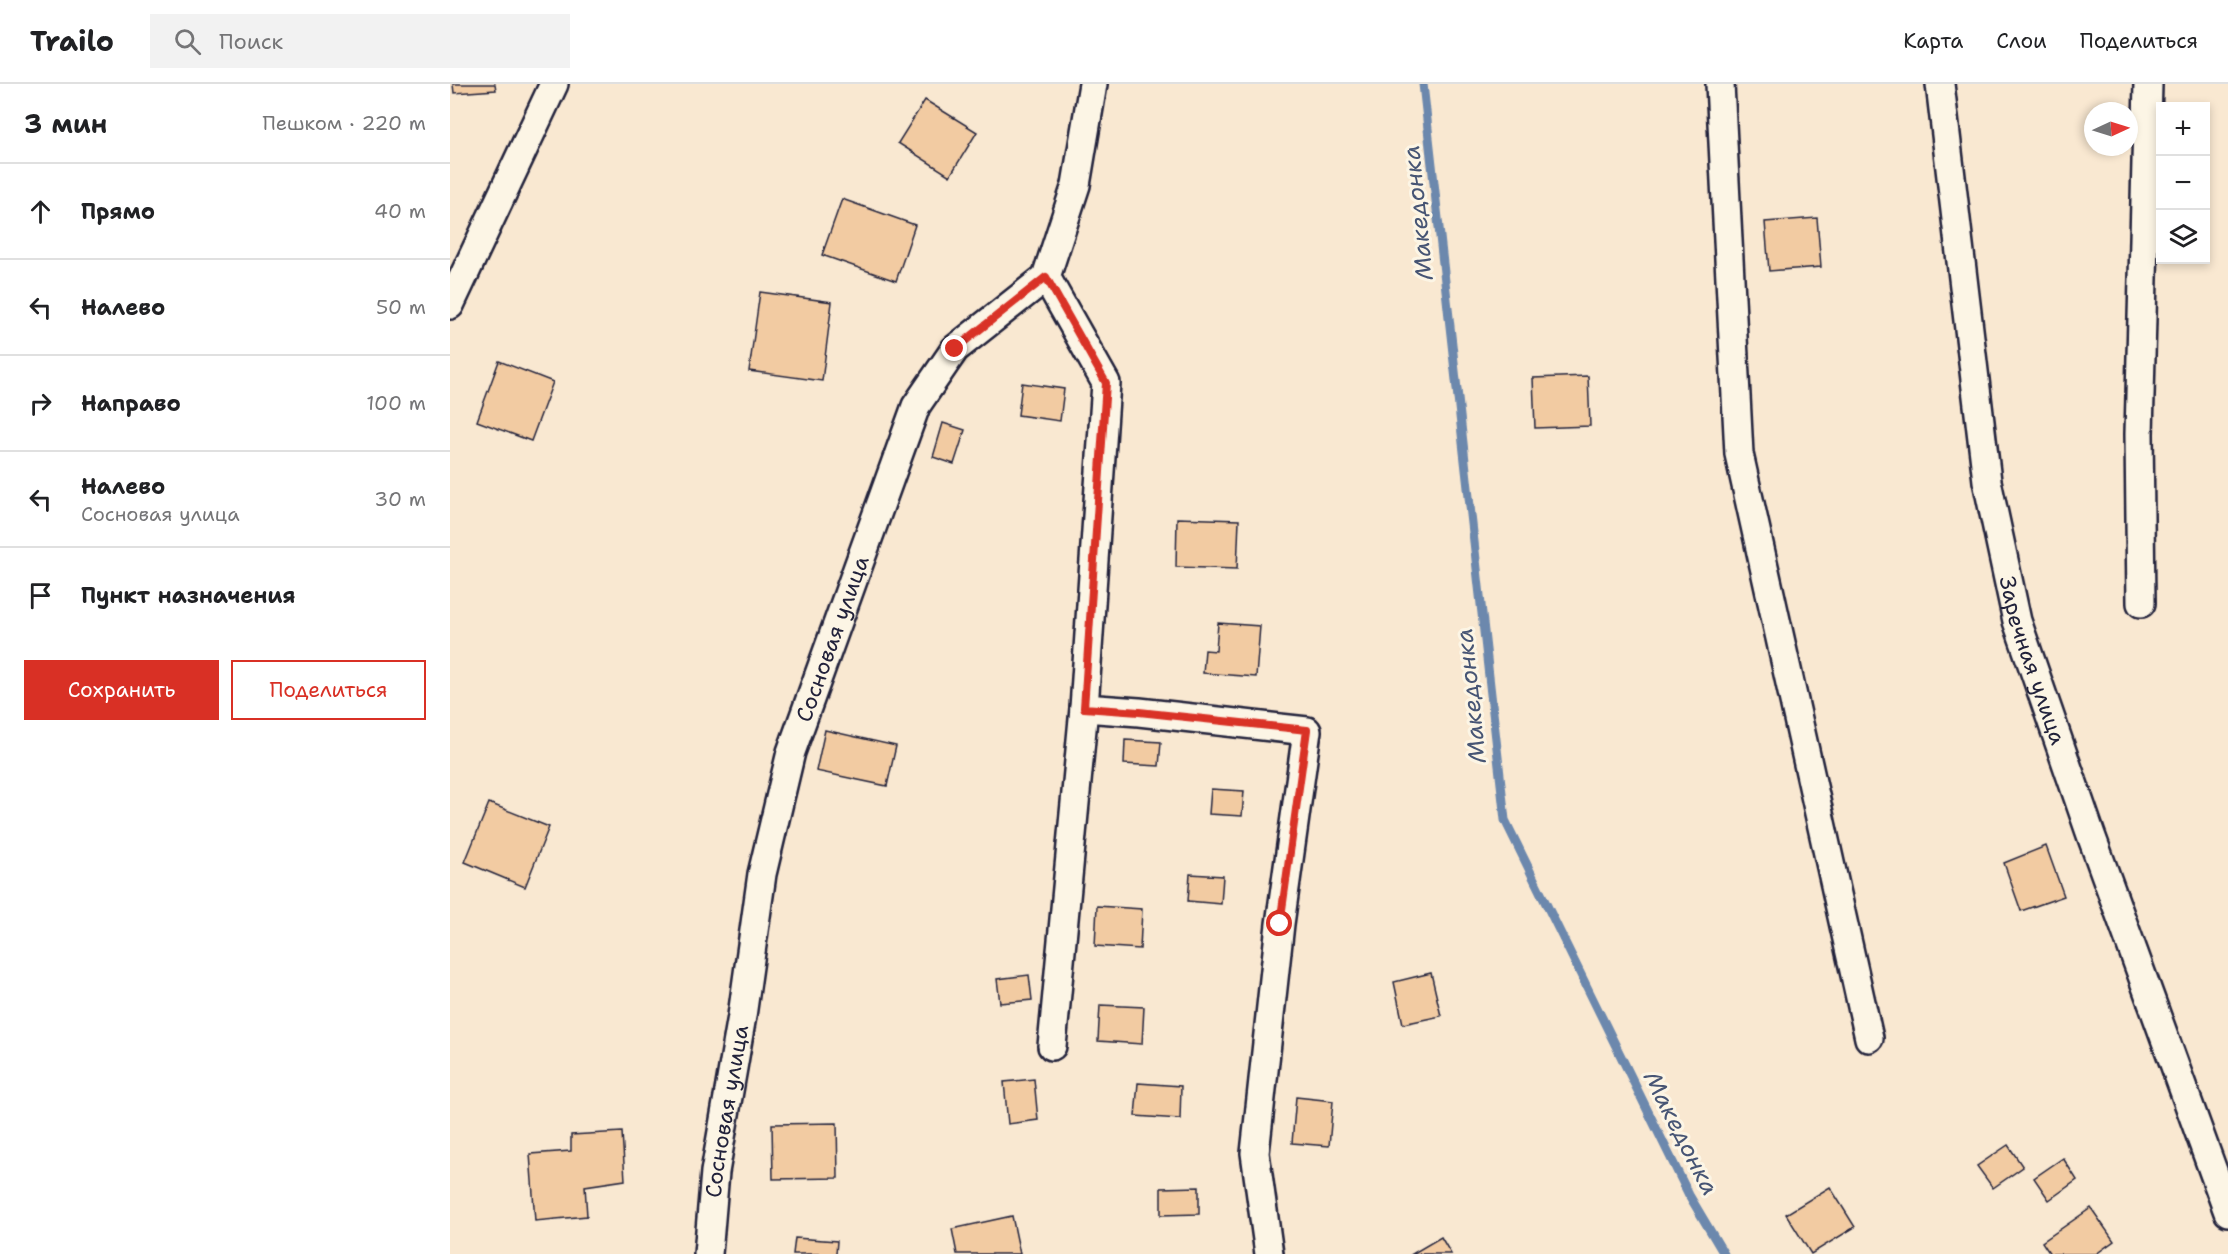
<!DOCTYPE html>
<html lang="ru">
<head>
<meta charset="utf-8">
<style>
  :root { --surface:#fff; --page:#f2f2f2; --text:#202124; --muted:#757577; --line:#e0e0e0; --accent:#d93025 }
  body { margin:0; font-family:"Shantell Sans",sans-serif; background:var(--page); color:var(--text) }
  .controls { position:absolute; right:18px; top:18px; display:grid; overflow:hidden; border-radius:0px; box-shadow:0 3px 9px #0003 }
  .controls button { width:54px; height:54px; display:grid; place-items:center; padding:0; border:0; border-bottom:2px solid var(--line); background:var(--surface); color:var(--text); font:30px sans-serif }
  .compass { position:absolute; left:1634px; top:18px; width:54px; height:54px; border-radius:50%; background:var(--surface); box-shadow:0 3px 9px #0003; rotate:86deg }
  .stop { position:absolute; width:18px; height:18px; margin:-14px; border:4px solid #d93025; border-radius:50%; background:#fff }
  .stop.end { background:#d93025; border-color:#fff; box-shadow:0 2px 6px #0008 }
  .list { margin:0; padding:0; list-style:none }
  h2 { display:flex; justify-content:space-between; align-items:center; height:78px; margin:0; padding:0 24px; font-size:26px }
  h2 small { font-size:20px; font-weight:400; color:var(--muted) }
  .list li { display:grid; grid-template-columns:39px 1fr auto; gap:18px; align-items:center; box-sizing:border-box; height:96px; padding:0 24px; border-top:2px solid var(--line) }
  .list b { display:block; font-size:22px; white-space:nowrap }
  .list p { margin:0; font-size:20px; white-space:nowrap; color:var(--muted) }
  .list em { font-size:20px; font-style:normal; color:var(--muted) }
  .actions { display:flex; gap:12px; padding:18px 24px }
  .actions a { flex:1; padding:14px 0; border:2px solid var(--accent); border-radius:0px; text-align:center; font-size:21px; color:var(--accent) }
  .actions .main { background:var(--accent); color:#fff }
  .icon { flex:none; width:33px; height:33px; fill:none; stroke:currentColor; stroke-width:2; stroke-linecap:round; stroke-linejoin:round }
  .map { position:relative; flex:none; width:1778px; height:1170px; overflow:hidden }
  header { display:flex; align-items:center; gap:36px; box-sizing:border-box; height:84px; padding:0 30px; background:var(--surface); border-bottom:2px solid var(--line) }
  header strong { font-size:28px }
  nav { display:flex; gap:33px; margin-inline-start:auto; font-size:21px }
  .search { width:420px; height:54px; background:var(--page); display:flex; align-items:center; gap:15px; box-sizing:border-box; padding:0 21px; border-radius:0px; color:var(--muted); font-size:22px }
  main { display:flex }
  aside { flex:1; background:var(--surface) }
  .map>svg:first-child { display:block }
</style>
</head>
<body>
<header>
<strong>Trailo</strong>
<div class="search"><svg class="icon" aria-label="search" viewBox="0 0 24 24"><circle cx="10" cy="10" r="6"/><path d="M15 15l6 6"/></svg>Поиск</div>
<nav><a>Карта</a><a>Слои</a><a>Поделиться</a></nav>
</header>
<main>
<aside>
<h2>3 мин<small>Пешком · 220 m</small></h2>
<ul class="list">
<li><svg class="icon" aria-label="ahead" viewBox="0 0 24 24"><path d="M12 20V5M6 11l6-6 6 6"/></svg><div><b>Прямо</b></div><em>40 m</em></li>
<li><svg class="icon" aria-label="left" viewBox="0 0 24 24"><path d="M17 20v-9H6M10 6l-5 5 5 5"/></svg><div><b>Налево</b></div><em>50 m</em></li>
<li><svg class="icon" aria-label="right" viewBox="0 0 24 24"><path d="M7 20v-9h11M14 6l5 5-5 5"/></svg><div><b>Направо</b></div><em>100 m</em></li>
<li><svg class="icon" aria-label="left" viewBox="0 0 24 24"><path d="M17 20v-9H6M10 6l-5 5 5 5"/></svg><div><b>Налево</b><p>Сосновая улица</p></div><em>30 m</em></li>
<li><svg class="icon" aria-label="arrive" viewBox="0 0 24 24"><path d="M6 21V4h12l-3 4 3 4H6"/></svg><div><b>Пункт назначения</b></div></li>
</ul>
<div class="actions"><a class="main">Сохранить</a><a>Поделиться</a></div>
</aside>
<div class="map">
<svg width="1778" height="1170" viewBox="0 0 1778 1170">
  <rect width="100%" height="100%" fill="#f9e8d1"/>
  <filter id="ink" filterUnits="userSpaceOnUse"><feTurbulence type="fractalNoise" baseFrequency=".0167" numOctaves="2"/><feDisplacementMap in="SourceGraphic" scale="12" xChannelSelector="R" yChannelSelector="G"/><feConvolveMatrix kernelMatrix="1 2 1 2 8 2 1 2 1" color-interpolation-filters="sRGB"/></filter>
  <g filter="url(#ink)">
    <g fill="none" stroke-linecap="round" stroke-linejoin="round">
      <polyline stroke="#6c88ad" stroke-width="9" points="973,0 1055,736 1239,1111 1274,1170"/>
    </g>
    <g fill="#f2cba2" stroke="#22223b" stroke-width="1.5">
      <polygon points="3,0 45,0 46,6 4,9"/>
      <polygon points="475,16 527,48 500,92 448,59"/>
      <polygon points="392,115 465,141 446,197 372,171"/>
      <polygon points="1367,134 1371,183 1319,187 1315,138"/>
      <polygon points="310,208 382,218 372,297 299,287"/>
      <polygon points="49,277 103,298 81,357 27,337"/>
      <polygon points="1138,292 1140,342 1085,344 1083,294"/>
      <polygon points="572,299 614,305 610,337 568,331"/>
      <polygon points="493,339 515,346 504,380 483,373"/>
      <polygon points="727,434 789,436 787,485 726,483"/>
      <polygon points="768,539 810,542 806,593 753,589 755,566 766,567"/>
      <polygon points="375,646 446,662 437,702 366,687"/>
      <polygon points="675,656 711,658 709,682 674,680"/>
      <polygon points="761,705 794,707 792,732 759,730"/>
      <polygon points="39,719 99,743 75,803 15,778"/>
      <polygon points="1596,762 1614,812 1571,827 1554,779"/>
      <polygon points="740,790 773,792 771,820 738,817"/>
      <polygon points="647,822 692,825 690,865 645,862"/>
      <polygon points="981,889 991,932 953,940 944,898"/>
      <polygon points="579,891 582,916 550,919 547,895"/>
      <polygon points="650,921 694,923 692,960 648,957"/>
      <polygon points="584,995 588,1036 558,1040 554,998"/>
      <polygon points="688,999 731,1002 730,1035 685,1032"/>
      <polygon points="846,1013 883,1017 879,1062 842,1059"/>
      <polygon points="387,1039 388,1094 323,1095 322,1040"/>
      <polygon points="172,1048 175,1096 135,1102 137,1132 85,1137 80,1070 121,1067 121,1051"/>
      <polygon points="1558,1061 1573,1083 1543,1104 1527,1082"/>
      <polygon points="1613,1074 1627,1096 1599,1116 1584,1094"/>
      <polygon points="749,1103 749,1130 711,1131 711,1104"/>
      <polygon points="1380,1103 1405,1143 1361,1170 1336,1130"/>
      <polygon points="1641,1124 1664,1157 1646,1170 1600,1170 1592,1158"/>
      <polygon points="562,1132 570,1170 507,1170 502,1145"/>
      <polygon points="991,1153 1001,1170 962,1170"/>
      <polygon points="345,1154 387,1157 386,1170 343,1170"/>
    </g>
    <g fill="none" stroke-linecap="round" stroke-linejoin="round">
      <g stroke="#22223b" stroke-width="32">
        <g id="minor">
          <polyline points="1270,0 1289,370 1419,954"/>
          <path id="s1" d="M1490 0 1537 397 1567 537 1641 751 1778 1128"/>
          <polyline points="596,193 656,299 634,624 689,628 857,647 830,840 805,1069 819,1170"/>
          <polyline points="0,221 104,0"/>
          <polyline points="1691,519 1689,350 1698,0"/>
          <polyline points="602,962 634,624"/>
          <path id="s2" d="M258 1170 265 1088 292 932 312 790 341 668 466 322 505 265 596 193 626 101 643 0"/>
        </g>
      </g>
      <use href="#minor" stroke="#fcf5e5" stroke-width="27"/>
    </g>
  </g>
  <g fill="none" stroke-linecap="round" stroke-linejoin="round" filter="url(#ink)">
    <polyline stroke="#d93025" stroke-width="8" points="505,265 596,193 656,299 634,624 689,628 857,646 830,840"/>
  </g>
  <g text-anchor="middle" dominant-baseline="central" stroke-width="6" stroke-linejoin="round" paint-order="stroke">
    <g font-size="22" fill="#22223b" stroke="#fcf5e5">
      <text stroke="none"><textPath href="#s2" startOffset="630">Сосновая улица</textPath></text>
      <text stroke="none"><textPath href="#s1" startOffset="585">Заречная улица</textPath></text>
      <text stroke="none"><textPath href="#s2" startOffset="144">Сосновая улица</textPath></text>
    </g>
    <g font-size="24" font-style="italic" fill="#475574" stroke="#fcf5e5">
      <text transform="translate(968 129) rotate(-96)">Македонка</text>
      <text transform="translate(1021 612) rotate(-96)">Македонка</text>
      <text transform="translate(1231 1049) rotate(63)">Македонка</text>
    </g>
  </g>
</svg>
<div class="controls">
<button>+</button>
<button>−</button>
<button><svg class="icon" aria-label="layers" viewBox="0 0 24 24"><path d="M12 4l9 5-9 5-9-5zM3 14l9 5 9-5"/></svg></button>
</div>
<svg class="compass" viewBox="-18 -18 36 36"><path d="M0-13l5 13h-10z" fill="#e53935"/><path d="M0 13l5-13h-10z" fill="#757577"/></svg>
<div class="stop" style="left:830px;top:840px"></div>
<div class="stop end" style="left:505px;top:265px"></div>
</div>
</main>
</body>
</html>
